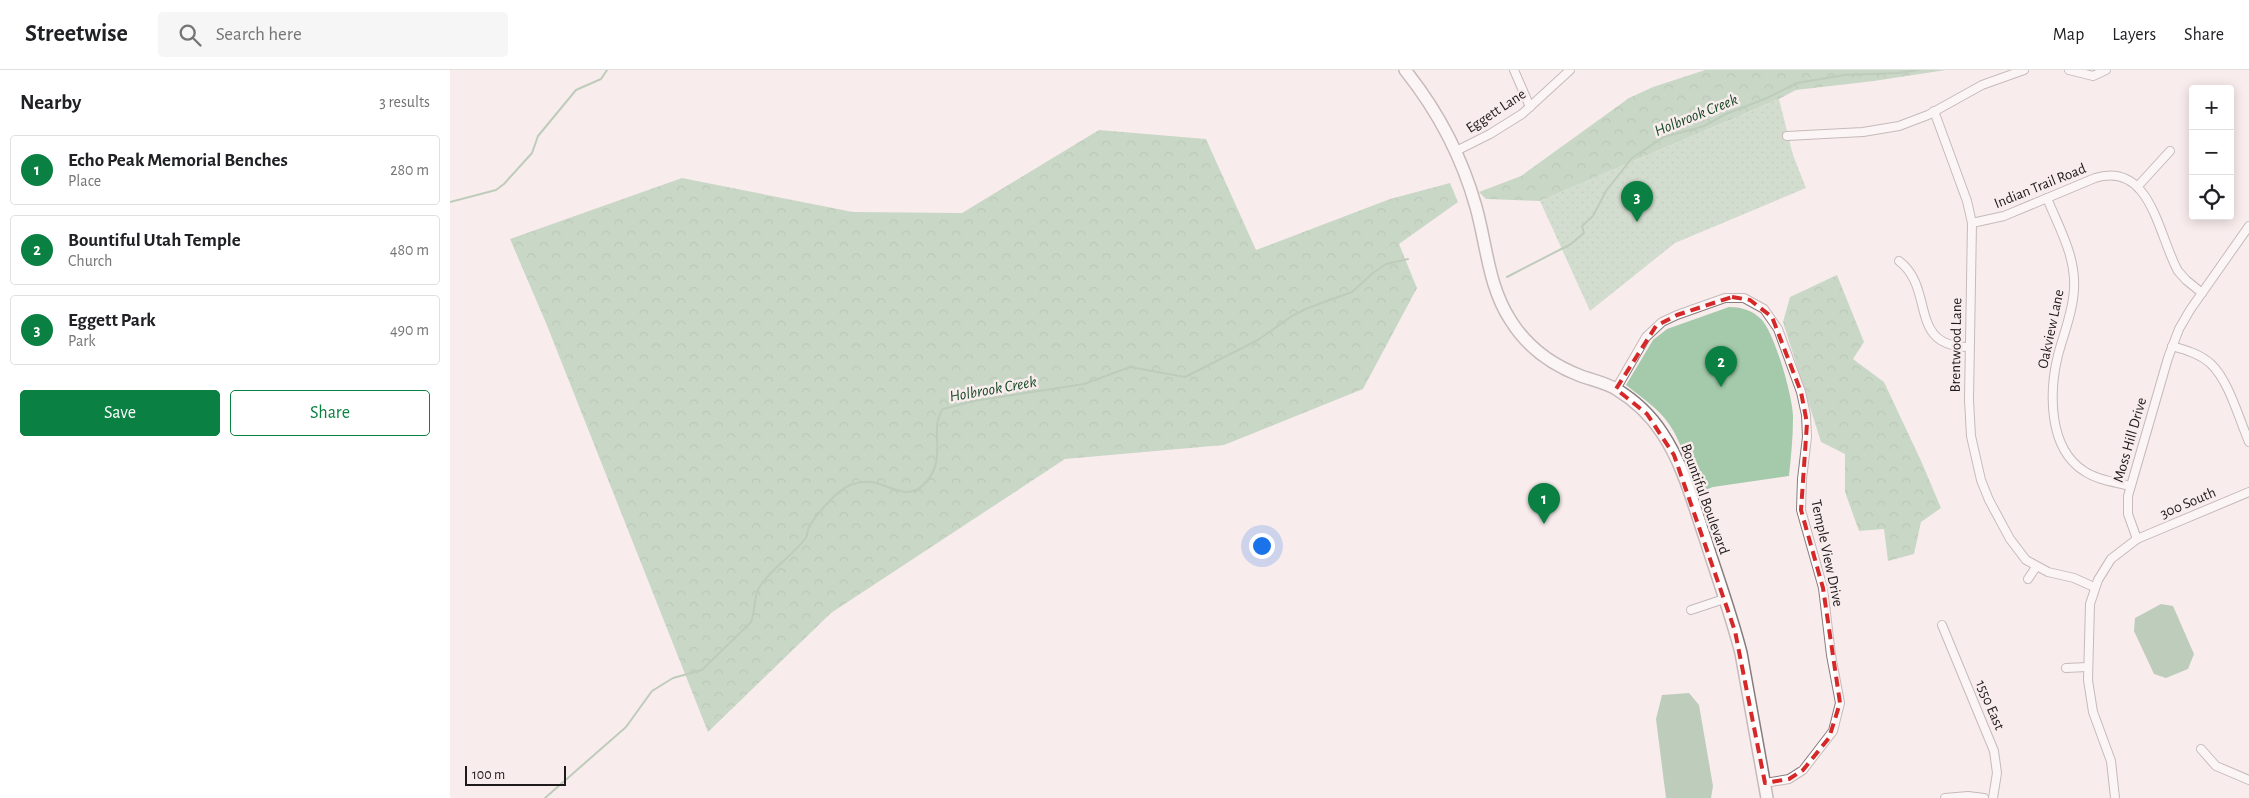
<!DOCTYPE html>
<html lang="en">
<head>
<meta charset="utf-8">
<style>
  :root { --surface:#fff; --page:#f6f6f6; --text:#202124; --muted:#757577; --line:#e0e0e0; --accent:#0b8043 }
  body { margin:0; font-family:"Alegreya Sans",sans-serif; background:var(--page); color:var(--text) }
  .controls { position:absolute; right:15px; top:15px; display:grid; overflow:hidden; border-radius:5px; box-shadow:0 2px 12px #0003 }
  .controls button { width:45px; height:45px; display:grid; place-items:center; padding:0; border:0; border-bottom:1px solid var(--line); background:var(--surface); color:var(--text); font:25px sans-serif }
  .scale { position:absolute; left:15px; bottom:12px; width:101px; box-sizing:border-box; padding-left:5px; border:2px solid #1e191a; border-top:0; font-size:14px; line-height:18px; white-space:nowrap; color:#1e191a; -webkit-text-stroke:4px #f9eced; paint-order:stroke }
  .you { position:absolute; left:811px; top:475px; width:18px; height:18px; margin:-12px; border:4px solid #fff; border-radius:50%; background:#1a73e8; box-shadow:0 0 0 8px #1a73e833 }
  .badge { display:grid; place-items:center; width:32px; height:32px; border-radius:50%; background:var(--accent); color:#fff; font-size:16px; font-weight:700 }
  .pin { position:absolute; translate:-50% -41px; filter:drop-shadow(0 1px 2px #0008) }
  .pin::after { content:''; position:absolute; top:26px; width:18px; height:15px; background:inherit; clip-path:polygon(0 0,100% 0,50% 100%) }
  .list { margin:0; padding:0; list-style:none }
  h2 { display:flex; justify-content:space-between; align-items:center; height:65px; margin:0; padding:0 20px; font-size:21px }
  h2 small { font-size:16px; font-weight:400; color:var(--muted) }
  .list li { display:grid; grid-template-columns:32px 1fr auto; gap:15px; align-items:center; box-sizing:border-box; height:70px; margin:0 10px 10px; padding:0 10px; border:1px solid var(--line); border-radius:5px }
  .list b { display:block; font-size:19px; white-space:nowrap }
  .list p { margin:0; font-size:16px; white-space:nowrap; color:var(--muted) }
  .list em { font-size:16px; font-style:normal; color:var(--muted) }
  .actions { display:flex; gap:10px; padding:15px 20px }
  .actions a { flex:1; padding:11px 0; border:1px solid var(--accent); border-radius:5px; text-align:center; font-size:18px; color:var(--accent) }
  .actions .main { background:var(--accent); color:#fff }
  .icon { flex:none; width:28px; height:28px; fill:none; stroke:currentColor; stroke-width:2; stroke-linecap:round; stroke-linejoin:round }
  .map { position:relative; flex:none; width:1799px; height:728px; overflow:hidden }
  header { display:flex; align-items:center; gap:30px; box-sizing:border-box; height:70px; padding:0 25px; background:var(--surface); border-bottom:1px solid var(--line) }
  header strong { font-size:24px }
  nav { display:flex; gap:28px; margin-inline-start:auto; font-size:18px }
  .search { width:350px; height:45px; background:var(--page); display:flex; align-items:center; gap:12px; box-sizing:border-box; padding:0 18px; border-radius:5px; color:var(--muted); font-size:19px }
  main { display:flex }
  aside { flex:1; background:var(--surface) }
  .map>svg:first-child { display:block }
</style>
</head>
<body>
<header>
<strong>Streetwise</strong>
<div class="search"><svg class="icon" aria-label="search" viewBox="0 0 24 24"><circle cx="10" cy="10" r="6"/><path d="M15 15l6 6"/></svg>Search here</div>
<nav><a>Map</a><a>Layers</a><a>Share</a></nav>
</header>
<main>
<aside>
<h2>Nearby<small>3 results</small></h2>
<ul class="list">
<li><span class="badge">1</span><div><b>Echo Peak Memorial Benches</b><p>Place</p></div><em>280 m</em></li>
<li><span class="badge">2</span><div><b>Bountiful Utah Temple</b><p>Church</p></div><em>480 m</em></li>
<li><span class="badge">3</span><div><b>Eggett Park</b><p>Park</p></div><em>490 m</em></li>
</ul>
<div class="actions"><a class="main">Save</a><a>Share</a></div>
</aside>
<div class="map">
<svg width="1799" height="728" viewBox="0 0 1799 728">
  <defs>
    <pattern id="forest-crowns" width="20" height="18" patternUnits="userSpaceOnUse" patternTransform="scale(1.25)"><rect width="20" height="18" fill="#8ebe98"/><path d="M2 6a3 3 0 1 1 6 0M12 15a3 3 0 1 1 6 0" fill="none" stroke="#739a7b"/></pattern>
    <pattern id="park-dots" width="8" height="8" patternUnits="userSpaceOnUse" patternTransform="scale(1.25)"><rect width="8" height="8" fill="#a4caab"/><path d="M2 2h.1M6 6h.1" fill="none" stroke="#8dad93" stroke-width="1.8" stroke-linecap="round"/></pattern>
  </defs>
  <rect width="100%" height="100%" fill="#f9eced"/>
  <path fill="#a4caab" d="M1279 237C1291 237 1302 240 1311 249 1324 261 1344 330 1343 348 1343 367 1341 387 1339 406L1263 417 1247 423C1239 401 1233 374 1219 354 1209 339 1191 327 1176 315L1203 270 1217 259Z"/>
  <g fill="url(#forest-crowns)">
    <polygon points="1255,0 1496,0 1424,11 1346,20 1329,29 1090,131 1036,129 1029,122 1071,106 1179,28 1203,17"/>
    <polygon points="649,60 756,69 806,180 940,129 1000,113 1008,132 949,174 967,218 913,319 774,375 615,389 381,543 258,662 96,253 60,169 232,108 403,142 512,143"/>
    <polygon points="1387,205 1414,272 1403,289 1434,312 1472,393 1491,438 1471,452 1464,484 1438,491 1434,459 1409,461 1395,422 1395,384 1371,372 1333,252 1340,227"/>
  </g>
  <polygon fill="url(#park-dots)" points="1329,29 1343,85 1356,118 1225,173 1140,241 1090,131"/>
  <g fill="#75a47f">
    <polygon points="1711,534 1723,536 1744,584 1738,599 1716,608 1704,604 1684,561 1685,548"/>
    <polygon points="1239,623 1249,635 1263,716 1261,728 1216,728 1206,649 1212,625"/>
  </g>
  <g fill="none" stroke-linecap="round" stroke-linejoin="round">
    <g stroke="#75a47f" stroke-width="2">
      <polyline points="0,132 46,120 54,114 82,83 88,66 126,20 151,9 157,0"/>
      <polyline points="1057,207 1121,174 1134,163 1132,156 1143,146 1156,121 1182,88 1214,67 1254,56 1276,44 1317,28 1347,13 1394,5 1448,3 1468,0"/>
      <path d="M95 728 176 657 202 621 223 608 252 600 301 552C306 540 303 526 310 516 322 498 342 486 355 469 358 465 357 460 360 455 367 444 387 420 400 415 406 413 416 411 422 412 443 416 459 433 477 411 498 386 478 359 493 339L524 331 634 314 680 297 735 307 808 270 842 246 858 238 902 222 923 203 936 194 958 189"/>
    </g>
    <g stroke="#877c7d" stroke-width="10">
      <g id="street">
        <polyline points="1064,0 1080,37"/>
        <polyline points="1619,0 1643,6 1656,0"/>
        <polyline points="1484,41 1517,131 1522,153 1519,330 1521,366 1531,410 1539,430 1560,469 1576,490 1598,502 1624,508 1644,517"/>
        <polyline points="1337,66 1413,62 1449,56 1478,45 1532,15 1574,0"/>
        <polyline points="1006,81 1040,64 1072,44 1120,0"/>
        <polyline points="1688,116 1720,81"/>
        <path d="M1597 128C1609 158 1626 186 1624 219 1623 241 1614 263 1608 285 1599 322 1598 378 1634 401 1647 410 1665 412 1680 416"/>
        <path d="M1522 153 1554 146 1645 108C1701 91 1708 165 1728 201L1736 210 1752 223"/>
        <path d="M1449 191C1486 219 1457 277 1519 277"/>
        <path d="M1722 276C1736 280 1750 284 1761 294 1779 311 1789 349 1799 372"/>
        <polyline points="1166,319 1196,267 1212,252 1227,245 1275,228 1294,228 1314,239 1328,259 1351,322 1356,345 1357,367 1352,409 1351,440 1373,518 1381,585 1390,633 1383,661 1353,700 1339,709 1315,713"/>
        <polyline points="1687,469 1678,444 1678,426 1718,288 1729,259 1740,240 1799,156"/>
        <polyline points="1578,509 1586,497"/>
        <polyline points="1241,540 1274,529"/>
        <polyline points="1492,555 1544,681 1547,703 1543,728"/>
        <polyline points="1616,598 1637,597"/>
        <polyline points="1751,679 1766,696 1799,710"/>
        <polyline points="1495,728 1518,726 1534,728"/>
        <polyline points="1665,728 1661,691 1643,642 1638,610 1640,534 1648,510 1661,489 1687,469 1799,422"/>
      </g>
    </g>
    <g stroke="#877c7d" stroke-width="14">
      <path id="secondary" d="M955 0C987 40 1012 87 1026 137 1037 176 1038 216 1061 251 1078 278 1102 295 1131 306 1142 310 1156 313 1166 319 1184 330 1201 346 1212 363 1233 394 1243 433 1255 468 1267 506 1281 544 1291 583L1317 728"/>
    </g>
    <use href="#street" stroke="#fff" stroke-width="8"/>
    <use href="#secondary" stroke="#fff" stroke-width="11"/>
  </g>
  <path d="M0 0H1799V728H0ZM1282 227 1300 230 1322 247 1351 322 1357 353 1351 440 1373 518 1390 633 1379 668 1353 700 1339 709 1315 713 1285 561 1224 385 1197 344 1166 319 1206 256 1227 245Z" fill="#f9eced" fill-opacity=".55" fill-rule="evenodd"/>
  <path fill="none" stroke="#d62828" stroke-width="4" stroke-dasharray="10 6" stroke-linejoin="round" d="M1282 227 1300 230 1322 247 1351 322 1357 353 1351 440 1373 518 1390 633 1379 668 1353 700 1339 709 1315 713 1285 561 1224 385 1197 344 1166 319 1206 256 1227 245Z"/>
  <g text-anchor="middle" dominant-baseline="central" stroke-width="5" stroke-linejoin="round" paint-order="stroke">
    <g font-size="15" fill="#1e191a" stroke="#f9eced">
      <text transform="translate(1046 41) rotate(-33)">Eggett Lane</text>
      <text transform="translate(1590 116) rotate(-22)">Indian Trail Road</text>
      <text transform="translate(1601 259) rotate(-78)">Oakview Lane</text>
      <text transform="translate(1506 275) rotate(-89)">Brentwood Lane</text>
      <text transform="translate(1680 370) rotate(-74)">Moss Hill Drive</text>
      <text transform="translate(1255 429) rotate(70)">Bountiful Boulevard</text>
      <text transform="translate(1738 433) rotate(-23)">300 South</text>
      <text transform="translate(1377 483) rotate(78)">Temple View Drive</text>
      <text transform="translate(1540 635) rotate(67)">1550 East</text>
    </g>
    <g font-size="16" font-style="italic" fill="#144925" stroke="#f9eced">
      <text transform="translate(1246 45) rotate(-22)">Holbrook Creek</text>
      <text transform="translate(543 319) rotate(-10)">Holbrook Creek</text>
    </g>
  </g>
</svg>
<div class="controls">
<button>+</button>
<button>−</button>
<button><svg class="icon" aria-label="locate" viewBox="0 0 24 24"><circle cx="12" cy="12" r="6"/><path d="M12 2v4M12 18v4M2 12h4M18 12h4"/></svg></button>
</div>
<div class="scale">100 m</div>
<div class="you"></div>
<div class="pin badge" style="left:1094px;top:454px">1</div>
<div class="pin badge" style="left:1271px;top:317px">2</div>
<div class="pin badge" style="left:1187px;top:152px">3</div>
</div>
</main>
</body>
</html>
